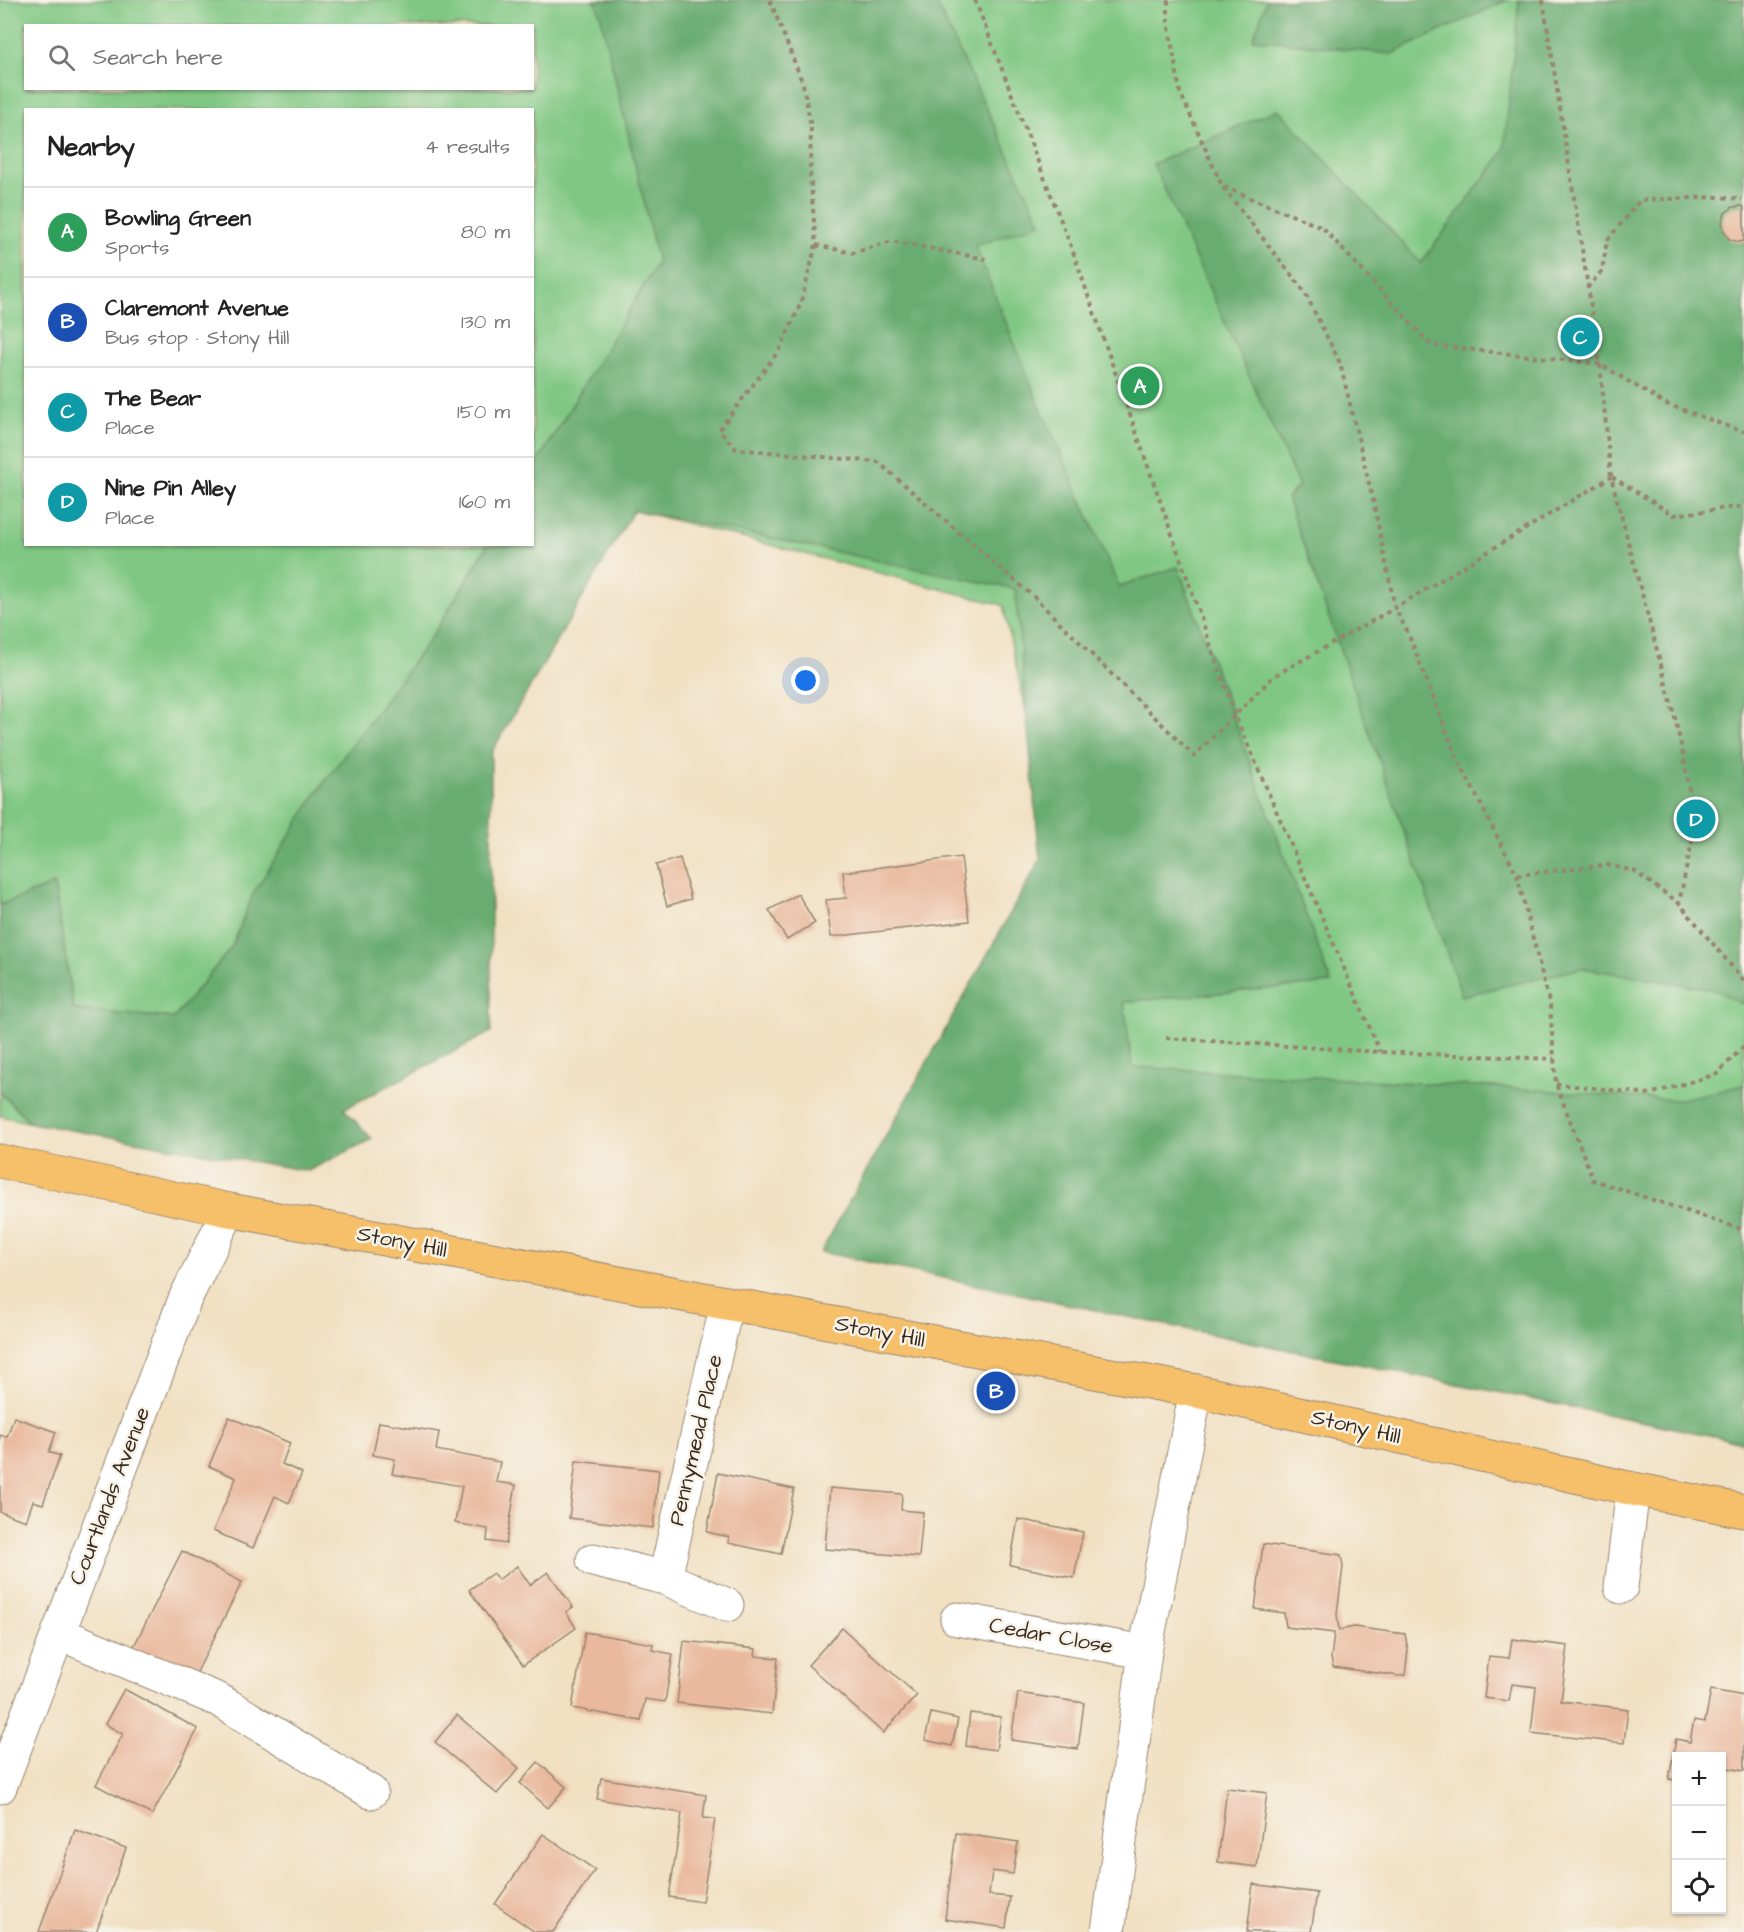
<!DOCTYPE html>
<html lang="en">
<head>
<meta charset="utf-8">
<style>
  :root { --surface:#fff; --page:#f6f6f6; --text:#222; --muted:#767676; --line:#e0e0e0; --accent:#2563eb }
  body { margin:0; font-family:"Architects Daughter",sans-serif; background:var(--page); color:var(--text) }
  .controls { position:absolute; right:18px; bottom:18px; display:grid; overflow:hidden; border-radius:0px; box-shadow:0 2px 4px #0004 }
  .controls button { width:54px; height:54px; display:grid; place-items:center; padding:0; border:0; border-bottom:2px solid var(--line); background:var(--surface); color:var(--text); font:30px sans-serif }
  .you { position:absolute; left:806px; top:681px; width:21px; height:21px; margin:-15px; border:4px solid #fff; border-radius:50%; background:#1a73e8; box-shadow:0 0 0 9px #1a73e833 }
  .badge { display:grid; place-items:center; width:39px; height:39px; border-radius:50%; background:var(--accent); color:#fff; font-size:20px; font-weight:700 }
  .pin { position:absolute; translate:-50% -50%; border:3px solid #fff; box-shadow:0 2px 6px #0006 }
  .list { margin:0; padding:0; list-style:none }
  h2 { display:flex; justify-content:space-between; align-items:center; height:78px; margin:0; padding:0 24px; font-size:26px }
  h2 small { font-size:20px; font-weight:400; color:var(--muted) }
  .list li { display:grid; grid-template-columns:39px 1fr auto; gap:18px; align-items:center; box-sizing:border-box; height:90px; padding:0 24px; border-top:2px solid var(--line) }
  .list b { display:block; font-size:22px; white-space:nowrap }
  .list p { margin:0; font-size:20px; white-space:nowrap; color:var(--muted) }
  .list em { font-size:20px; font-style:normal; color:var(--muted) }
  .icon { flex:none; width:33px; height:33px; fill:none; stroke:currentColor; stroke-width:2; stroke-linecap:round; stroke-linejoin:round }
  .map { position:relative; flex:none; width:1744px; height:1932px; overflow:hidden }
  .search { position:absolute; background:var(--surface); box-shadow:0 2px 4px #0004; left:24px; top:24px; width:510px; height:66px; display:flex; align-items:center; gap:15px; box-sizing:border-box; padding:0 21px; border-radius:0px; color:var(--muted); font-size:22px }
  .panel { position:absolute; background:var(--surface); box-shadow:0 2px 4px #0004; left:24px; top:108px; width:510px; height:438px; border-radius:0px }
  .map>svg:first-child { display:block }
</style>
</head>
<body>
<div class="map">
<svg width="1744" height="1932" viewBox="0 0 1744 1932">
  <rect width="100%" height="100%" fill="#f7f3e8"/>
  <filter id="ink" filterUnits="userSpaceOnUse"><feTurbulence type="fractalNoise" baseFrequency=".0167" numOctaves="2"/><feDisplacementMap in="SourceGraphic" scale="12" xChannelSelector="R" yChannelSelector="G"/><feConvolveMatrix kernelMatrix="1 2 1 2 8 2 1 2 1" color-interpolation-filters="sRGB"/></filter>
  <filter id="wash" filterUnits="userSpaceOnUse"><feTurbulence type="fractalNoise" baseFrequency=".008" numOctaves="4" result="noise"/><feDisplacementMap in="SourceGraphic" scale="24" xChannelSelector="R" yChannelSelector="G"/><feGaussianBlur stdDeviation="1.35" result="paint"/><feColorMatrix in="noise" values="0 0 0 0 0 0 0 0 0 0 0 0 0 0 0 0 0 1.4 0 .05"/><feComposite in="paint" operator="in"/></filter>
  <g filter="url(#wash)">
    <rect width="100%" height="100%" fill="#f1e0c2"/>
    <g fill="#7fc783" stroke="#5d7850" stroke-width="1.5" fill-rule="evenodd">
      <path d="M0 0H1744V1442L1157 1323 1003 605 634 510 657 264 533 470 532 110H26V544L488 545 435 632 253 894 232 947 174 1018 74 1010 54 884 0 905ZM26 26H532V88H26Z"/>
      <polygon points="0,1092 31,1123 0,1116"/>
    </g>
    <g fill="#67ac71" stroke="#516b48" stroke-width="1.5">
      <polygon points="595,0 935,0 1041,223 975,246 1039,404 1119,586 1178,567 1331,983 1124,1002 1132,1067 1512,1088 1677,1100 1744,1085 1744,1442 1157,1323 821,1252 1040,860 1015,589 634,510 491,753 491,1032 344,1109 372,1139 308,1171 31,1123 0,1092 0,905 54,884 74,1010 174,1018 232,947 253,894 316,794 435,632 488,545 532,544 533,470 658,262 600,14"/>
      <polygon points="1267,0 1507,0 1391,54 1253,39"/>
      <polygon points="1519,0 1744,0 1744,1005 1716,990 1582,968 1462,996 1287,498 1299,486 1153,164 1278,109 1421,263 1504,151"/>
    </g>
    <g id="blocks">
      <g fill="#e9b89d">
        <polygon points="1742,206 1744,207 1744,241 1738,242 1729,239 1724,231 1722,222 1725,213 1733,207"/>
        <polygon points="961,857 969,921 831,937 826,900 846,898 843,872"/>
        <polygon points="680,858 691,899 667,906 656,865"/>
        <polygon points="798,894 815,923 787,940 769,910"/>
        <polygon points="14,1417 56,1432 49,1452 60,1456 43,1504 33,1501 26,1521 0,1512 0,1435 7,1437"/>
        <polygon points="229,1417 290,1443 282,1464 302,1473 289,1503 275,1496 253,1548 213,1531 236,1478 209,1466"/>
        <polygon points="379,1422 439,1432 436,1450 500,1462 496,1482 516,1485 506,1544 487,1541 488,1529 455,1523 462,1486 392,1474 395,1459 373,1455"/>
        <polygon points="576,1461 659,1470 653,1528 569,1518"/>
        <polygon points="718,1473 794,1489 781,1554 728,1543 729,1537 707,1532"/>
        <polygon points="830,1488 902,1494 901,1510 923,1512 919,1557 825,1549"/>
        <polygon points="1018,1519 1083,1532 1074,1578 1010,1565"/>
        <polygon points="1263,1544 1341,1555 1343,1567 1337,1614 1339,1630 1354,1627 1405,1634 1408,1650 1405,1675 1399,1676 1333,1667 1331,1658 1334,1633 1286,1627 1284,1613 1255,1609"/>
        <polygon points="182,1551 242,1582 191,1684 130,1654"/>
        <polygon points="517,1566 530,1585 548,1572 573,1607 566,1612 576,1628 523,1665 469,1590 493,1573 498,1580"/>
        <polygon points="842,1628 917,1695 883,1733 808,1665"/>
        <polygon points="585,1632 653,1644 652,1650 673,1654 665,1702 645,1699 641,1721 572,1708"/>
        <polygon points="1512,1639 1568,1646 1561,1701 1628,1709 1624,1743 1531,1733 1536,1687 1512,1684 1509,1701 1484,1698 1489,1656 1509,1658"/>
        <polygon points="684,1641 756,1649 755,1656 778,1658 772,1714 677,1703"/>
        <polygon points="124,1689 198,1729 152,1815 96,1785 123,1734 105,1724"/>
        <polygon points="1711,1690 1744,1696 1744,1771 1722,1767 1722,1756 1676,1756 1676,1780 1669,1779 1676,1739 1690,1742 1694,1720 1705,1722"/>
        <polygon points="1018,1693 1084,1703 1078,1749 1011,1740"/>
        <polygon points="931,1713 958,1719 952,1746 925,1740"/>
        <polygon points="970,1713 1001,1717 996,1750 966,1746"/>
        <polygon points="457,1715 519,1768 497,1794 435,1742"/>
        <polygon points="538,1762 566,1787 548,1808 520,1783"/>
        <polygon points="601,1778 706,1795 703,1818 715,1819 702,1902 669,1897 682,1813 597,1799"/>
        <polygon points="1227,1788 1267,1793 1257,1867 1218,1862"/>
        <polygon points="75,1830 126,1848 96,1932 39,1932"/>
        <polygon points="956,1833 1018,1842 1013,1874 992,1871 989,1895 1010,1897 1006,1928 945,1919"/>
        <polygon points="543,1834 595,1870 553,1932 535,1932 495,1904"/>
        <polygon points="1253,1884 1317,1893 1311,1932 1247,1932"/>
      </g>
    </g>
  </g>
  <g filter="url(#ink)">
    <use href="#blocks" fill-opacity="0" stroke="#968570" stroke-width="1.5"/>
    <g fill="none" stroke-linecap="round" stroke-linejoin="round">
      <g stroke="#968570" stroke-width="35">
        <g id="minor">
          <polyline points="593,1560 665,1578 727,1605"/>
          <polyline points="665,1578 727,1303"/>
          <polyline points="1621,1587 1633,1489"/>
          <polyline points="957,1619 1145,1652"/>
          <polyline points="58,1633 219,1700 371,1792"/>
          <polyline points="0,1787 185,1299 229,1210"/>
          <polyline points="1108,1932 1145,1652 1196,1391"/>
        </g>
      </g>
      <g stroke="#968570" stroke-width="35">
        <polyline id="major" points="0,1161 229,1210 1196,1391 1633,1489 1744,1511"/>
      </g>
      <g stroke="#968570" stroke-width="4" stroke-dasharray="4.5 4.5" stroke-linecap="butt">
        <polyline points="770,0 803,84 811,127 810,173 816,245 801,303 780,349 719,430 736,449 878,462 1034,597 1194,756 1274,676 1395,608 1611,477"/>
        <polyline points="975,0 1072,249 1235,715 1380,1052"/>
        <polyline points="1168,0 1168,22 1180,92 1222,186 1304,291 1340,363 1373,500 1395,608 1408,633 1457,758 1517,875 1550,1006 1556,1084 1593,1180 1744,1230"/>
        <polyline points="1543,0 1600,364 1611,477 1675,718 1684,759 1695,827 1679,903"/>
        <polyline points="1224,187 1323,228 1431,345 1600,364 1664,403 1744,432"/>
        <polyline points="816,245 853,253 892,241 986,259"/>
        <polyline points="1587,288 1602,271 1607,241 1640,200 1717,197 1742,199"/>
        <polyline points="1612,477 1674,515 1744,506"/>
        <polyline points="1517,875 1607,865 1634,871 1679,903 1744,981"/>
        <polyline points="1166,1038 1380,1052 1554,1059"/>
        <polyline points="1556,1084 1650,1094 1717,1074 1744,1046"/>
      </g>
      <use href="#minor" stroke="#fff" stroke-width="33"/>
      <use href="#major" stroke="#f6c06b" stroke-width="33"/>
    </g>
  </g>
  <g text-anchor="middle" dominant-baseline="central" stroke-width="5" stroke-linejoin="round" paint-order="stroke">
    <g font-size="22" fill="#3b2a1e" stroke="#f7f3e8">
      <text transform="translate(402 1242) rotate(11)">Stony Hill</text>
      <text transform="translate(880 1332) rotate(11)">Stony Hill</text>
      <text transform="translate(1356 1427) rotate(13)">Stony Hill</text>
      <text transform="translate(696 1440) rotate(-77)">Pennymead Place</text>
      <text transform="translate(110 1496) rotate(-69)">Courtlands Avenue</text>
      <text transform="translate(1051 1636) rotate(10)">Cedar Close</text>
    </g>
  </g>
</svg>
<div class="controls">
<button>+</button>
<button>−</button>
<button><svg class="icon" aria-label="locate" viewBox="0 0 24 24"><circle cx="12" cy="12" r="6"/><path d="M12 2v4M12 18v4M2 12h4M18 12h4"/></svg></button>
</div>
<div class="you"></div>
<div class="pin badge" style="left:1140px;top:386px;background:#2e9e5b">A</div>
<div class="pin badge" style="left:996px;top:1391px;background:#1a4fb4">B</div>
<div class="pin badge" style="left:1580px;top:337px;background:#0f9aa8">C</div>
<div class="pin badge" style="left:1696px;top:819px;background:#0f9aa8">D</div>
<div class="search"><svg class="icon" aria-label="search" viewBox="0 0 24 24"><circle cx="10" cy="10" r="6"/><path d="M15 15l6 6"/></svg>Search here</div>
<section class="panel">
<h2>Nearby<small>4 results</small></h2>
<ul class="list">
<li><span class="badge" style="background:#2e9e5b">A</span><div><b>Bowling Green</b><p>Sports</p></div><em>80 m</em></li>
<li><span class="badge" style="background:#1a4fb4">B</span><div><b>Claremont Avenue</b><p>Bus stop · Stony Hill</p></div><em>130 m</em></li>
<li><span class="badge" style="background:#0f9aa8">C</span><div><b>The Bear</b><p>Place</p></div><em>150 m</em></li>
<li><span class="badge" style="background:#0f9aa8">D</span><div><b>Nine Pin Alley</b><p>Place</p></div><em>160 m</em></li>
</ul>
</section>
</div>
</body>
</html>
